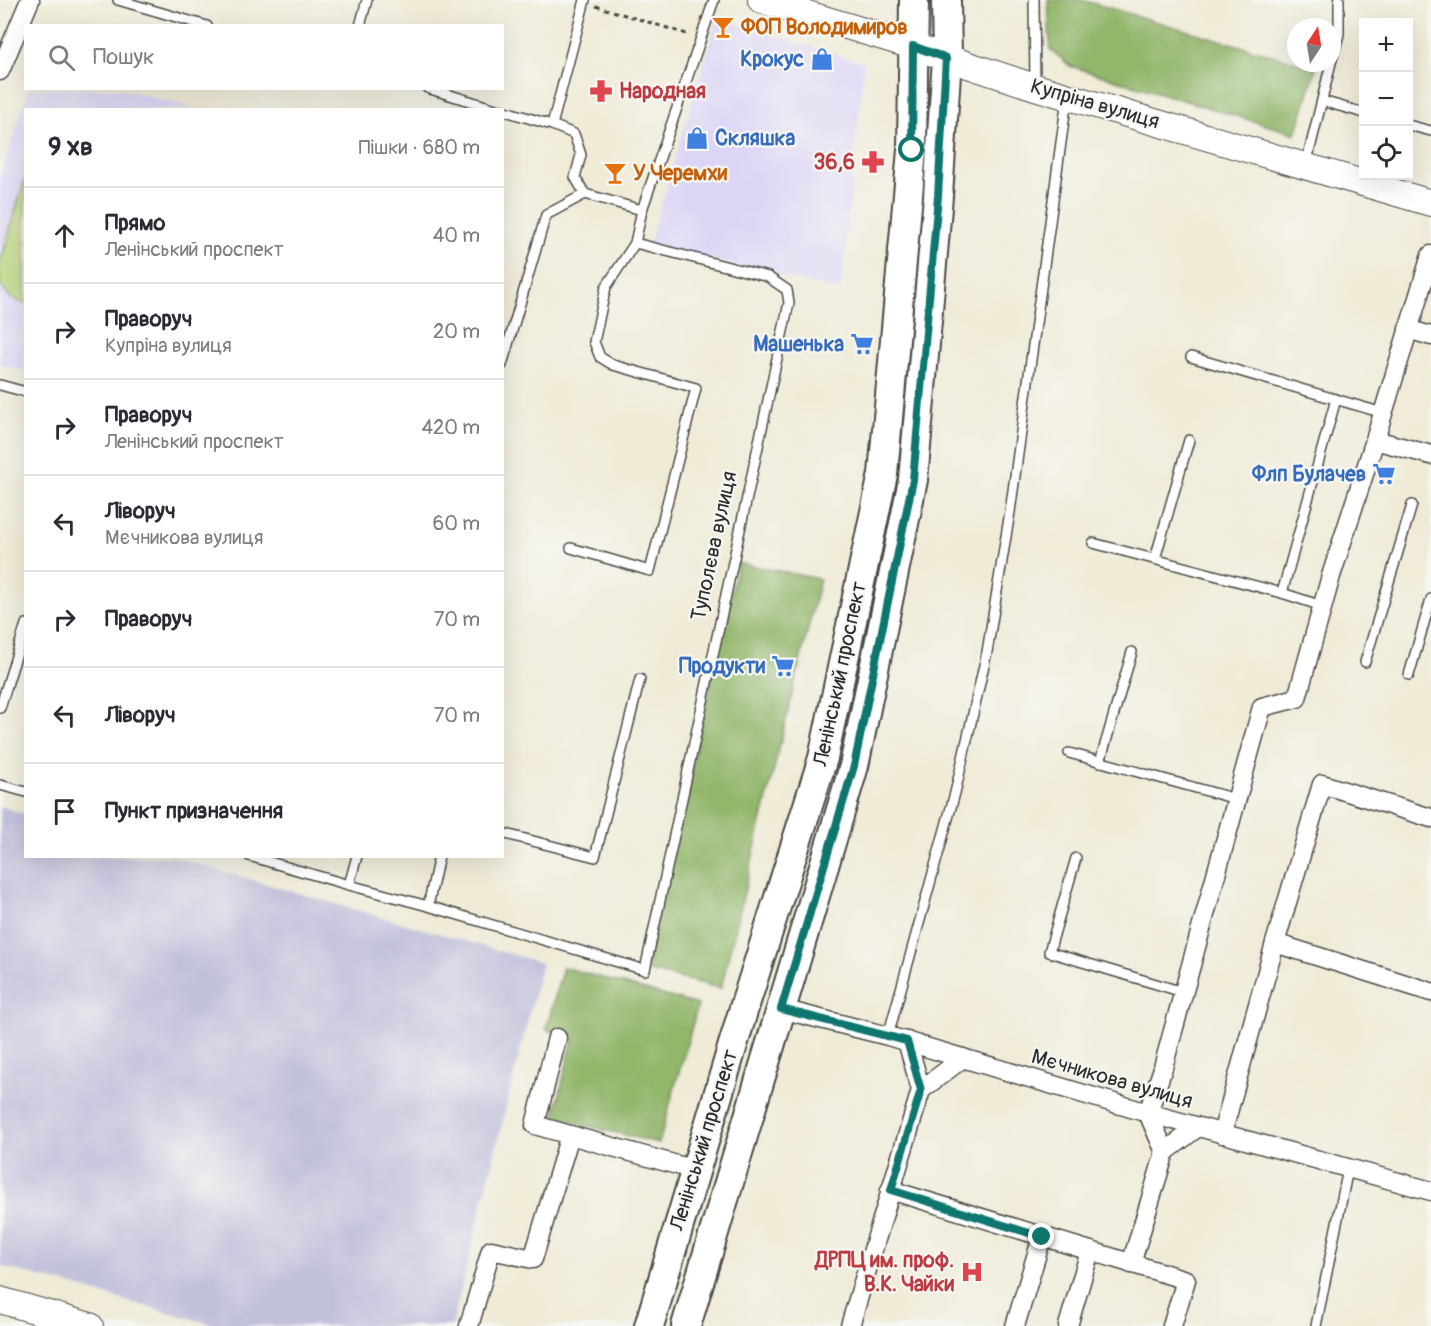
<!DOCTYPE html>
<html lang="uk">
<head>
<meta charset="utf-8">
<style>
  :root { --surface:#fff; --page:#f2f2f3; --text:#2b2b33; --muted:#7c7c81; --line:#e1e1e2 }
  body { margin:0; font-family:Pangolin,sans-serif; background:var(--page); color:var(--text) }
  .controls { position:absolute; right:18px; top:18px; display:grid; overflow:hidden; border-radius:0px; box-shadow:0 6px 24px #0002 }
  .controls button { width:54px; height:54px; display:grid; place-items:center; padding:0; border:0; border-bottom:2px solid var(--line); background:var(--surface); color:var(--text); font:30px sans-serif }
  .compass { position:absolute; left:1287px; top:18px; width:54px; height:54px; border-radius:50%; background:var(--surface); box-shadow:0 6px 24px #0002; rotate:12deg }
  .stop { position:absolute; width:18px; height:18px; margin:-14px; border:4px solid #0f766e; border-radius:50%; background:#fff }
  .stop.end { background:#0f766e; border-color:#fff; box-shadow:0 2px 6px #0008 }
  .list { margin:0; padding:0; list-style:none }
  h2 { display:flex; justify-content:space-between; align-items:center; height:78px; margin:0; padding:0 24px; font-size:26px }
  h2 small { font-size:20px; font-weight:400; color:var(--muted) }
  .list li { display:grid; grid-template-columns:39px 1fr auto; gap:18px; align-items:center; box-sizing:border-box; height:96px; padding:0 24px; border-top:2px solid var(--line) }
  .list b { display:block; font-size:22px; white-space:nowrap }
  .list p { margin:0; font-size:20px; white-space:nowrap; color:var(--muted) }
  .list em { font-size:20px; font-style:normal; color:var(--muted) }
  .icon { flex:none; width:33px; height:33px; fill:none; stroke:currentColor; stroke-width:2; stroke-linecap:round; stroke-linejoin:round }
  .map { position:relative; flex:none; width:1431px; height:1326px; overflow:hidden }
  .search { position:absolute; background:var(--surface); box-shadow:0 6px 24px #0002; left:24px; top:24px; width:480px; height:66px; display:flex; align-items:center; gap:15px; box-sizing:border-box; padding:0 21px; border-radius:0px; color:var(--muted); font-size:22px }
  .panel { position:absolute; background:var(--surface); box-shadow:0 6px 24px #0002; left:24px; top:108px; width:480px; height:750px; border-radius:0px }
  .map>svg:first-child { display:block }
</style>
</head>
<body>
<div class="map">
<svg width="1431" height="1326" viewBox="0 0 1431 1326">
  <rect width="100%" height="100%" fill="#f6f6f2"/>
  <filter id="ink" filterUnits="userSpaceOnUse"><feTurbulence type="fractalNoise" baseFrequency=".0167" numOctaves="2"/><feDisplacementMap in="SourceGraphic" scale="12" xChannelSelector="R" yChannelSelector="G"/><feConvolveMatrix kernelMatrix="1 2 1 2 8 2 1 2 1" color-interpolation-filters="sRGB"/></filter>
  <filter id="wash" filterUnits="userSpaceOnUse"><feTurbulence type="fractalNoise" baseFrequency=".008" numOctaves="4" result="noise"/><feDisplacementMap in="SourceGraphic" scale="24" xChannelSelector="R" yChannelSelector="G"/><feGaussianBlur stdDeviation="1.35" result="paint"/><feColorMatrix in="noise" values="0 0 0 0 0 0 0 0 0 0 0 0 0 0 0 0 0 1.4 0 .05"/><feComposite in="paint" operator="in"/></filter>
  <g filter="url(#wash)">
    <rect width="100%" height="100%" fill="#f0ebd7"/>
    <g fill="#ddd5f6">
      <polygon points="717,18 864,63 841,291 649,244"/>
      <polygon points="28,89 121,89 196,109 26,110 25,371 0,364 0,178"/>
    </g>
    <polygon fill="#c2c1dc" points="0,806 25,814 26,856 173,857 542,963 452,1326 218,1326 0,1266"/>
    <polygon fill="#b9d57b" stroke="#728053" stroke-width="1.5" points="25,178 25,304 11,298 0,285 0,264"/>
    <g fill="#92b66b" stroke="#5e704b" stroke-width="1.5">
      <polygon points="1048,0 1082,0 1296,62 1296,63 1316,68 1296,134 1070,66 1050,49"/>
      <polygon points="738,563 820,579 721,988 645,970"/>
      <polygon points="563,967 698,1005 659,1143 554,1118 572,1042 546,1029"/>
    </g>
  </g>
  <g filter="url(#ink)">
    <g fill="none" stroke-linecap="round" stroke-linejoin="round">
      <g stroke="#494845" stroke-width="12">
        <g id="lane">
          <polyline points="118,0 207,26"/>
          <polyline points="1034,0 1035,84"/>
          <polyline points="360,26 367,0"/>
          <polyline points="1332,60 1339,34 1339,0"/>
          <polyline points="427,88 499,110"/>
          <polyline points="1322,101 1364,113"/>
          <polyline points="502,110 552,125 585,0"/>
          <polyline points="552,125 574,134 581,155 575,177 585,194"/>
          <polyline points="1408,125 1431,131"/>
          <polyline points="1306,165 1331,63"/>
          <polyline points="1191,357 1383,413"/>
          <polyline points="502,365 546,215 585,194 642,210"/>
          <polyline points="0,385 26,392"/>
          <polyline points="1093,543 1282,593 1336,399"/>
          <polyline points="571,548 650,571 696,388 613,365 600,357 594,342 606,287 635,243 642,210 714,0"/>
          <polyline points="1155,559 1189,440"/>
          <polyline points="1282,593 1322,606"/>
          <polyline points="1365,662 1412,505"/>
          <polyline points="1409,675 1431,599"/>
          <polyline points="0,708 26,624"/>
          <polyline points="1069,753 1236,799"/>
          <polyline points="1100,762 1132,652"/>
          <polyline points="0,785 26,792"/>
          <polyline points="502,833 595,857 640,679"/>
          <polyline points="249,856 349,885 428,906 645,970 789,303 787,290 768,277 635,243"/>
          <polyline points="1076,858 1049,952 1183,992"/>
          <polyline points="349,885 357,856"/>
          <polyline points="428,906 439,856"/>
          <polyline points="888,1036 955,793 987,652 1010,512 1067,99"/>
          <polyline points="1316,1326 1348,1169"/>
        </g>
      </g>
      <g stroke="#494845" stroke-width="21">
        <g id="street">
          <polyline points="0,71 30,0"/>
          <polyline points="1408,329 1431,336"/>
          <polyline points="1375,440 1431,455"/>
          <polyline points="1275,943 1431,992"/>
          <polyline points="781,1009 888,1036 1148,1113 1431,1191"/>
          <polyline points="557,1038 535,1125 570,1135"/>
          <polyline points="907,1041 921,1090 963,1058"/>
          <polyline points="1198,1127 1165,1152 1148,1113 1162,1071 1262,707 1297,698 1331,576 1375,440 1431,255"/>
          <polyline points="1222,1134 1275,943 1322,784 1431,818"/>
          <polyline points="890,1190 1186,1280 1172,1326"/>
          <polyline points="1131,1264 1165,1152"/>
          <polyline points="469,1326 491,1250 533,1259 570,1135 695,1170"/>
          <polyline points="850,1326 921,1090"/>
          <polyline points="1015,1326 1042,1237"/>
          <polyline points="1068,1326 1090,1251"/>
        </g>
      </g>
      <g stroke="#494845" stroke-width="28">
        <g id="secondary">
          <polyline points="761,0 913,46 947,58 1035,87 1431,203"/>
          <polyline points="0,1300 90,1326"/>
        </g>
      </g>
      <g stroke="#494845" stroke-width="32">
        <g id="primary">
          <polyline points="649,1326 744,1008 823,758 883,474 912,150 914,0"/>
          <polyline points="686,1326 854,766 913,480 938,196 947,58 946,0"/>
        </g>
      </g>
      <polyline stroke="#494845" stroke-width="3" stroke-dasharray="4.5 4.5" stroke-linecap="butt" points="596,6 690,35"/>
      <use href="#lane" stroke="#fff" stroke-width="9"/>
      <use href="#street" stroke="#fff" stroke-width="18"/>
      <use href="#secondary" stroke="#fff" stroke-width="26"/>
      <use href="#primary" stroke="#fff" stroke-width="28"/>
    </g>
  </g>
  <g fill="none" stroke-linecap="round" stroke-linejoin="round" filter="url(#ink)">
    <polyline stroke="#0f766e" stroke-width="8" points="912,150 913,46 946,58 938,196 913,480 854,766 781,1009 907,1041 921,1090 891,1190 1042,1237"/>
  </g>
  <defs>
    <g id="bar-bare" transform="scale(1.8)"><path d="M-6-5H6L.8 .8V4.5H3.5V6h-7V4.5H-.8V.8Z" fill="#e8710a" stroke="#f6f6f2" stroke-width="2.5" paint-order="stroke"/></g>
    <g id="shop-bare" transform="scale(1.8)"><path d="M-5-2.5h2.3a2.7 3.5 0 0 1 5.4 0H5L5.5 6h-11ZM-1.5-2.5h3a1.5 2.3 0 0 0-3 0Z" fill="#3f7fe0" stroke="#f6f6f2" stroke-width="2.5" paint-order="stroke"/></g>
    <g id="pharmacy-bare" transform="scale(1.8)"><path d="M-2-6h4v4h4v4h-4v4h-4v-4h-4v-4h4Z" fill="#e0444e" stroke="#f6f6f2" stroke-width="2.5" paint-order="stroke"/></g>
    <g id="supermarket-bare" transform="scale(1.8)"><path d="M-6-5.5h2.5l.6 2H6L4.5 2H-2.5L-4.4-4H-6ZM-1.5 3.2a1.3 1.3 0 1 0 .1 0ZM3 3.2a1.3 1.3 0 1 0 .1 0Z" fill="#3f7fe0" stroke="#f6f6f2" stroke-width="2.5" paint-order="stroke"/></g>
    <g id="hospital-bare" transform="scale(1.8)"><path d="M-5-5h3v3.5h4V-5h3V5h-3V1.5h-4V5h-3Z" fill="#e0444e" stroke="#f6f6f2" stroke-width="2.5" paint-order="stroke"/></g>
  </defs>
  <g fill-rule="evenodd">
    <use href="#bar-bare" x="723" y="27"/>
    <use href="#shop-bare" x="822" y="59"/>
    <use href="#pharmacy-bare" x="601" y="91"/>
    <use href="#shop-bare" x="697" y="138"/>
    <use href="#pharmacy-bare" x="873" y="162"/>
    <use href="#bar-bare" x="615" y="173"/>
    <use href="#supermarket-bare" x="862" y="344"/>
    <use href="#supermarket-bare" x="1384" y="474"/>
    <use href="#supermarket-bare" x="783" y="666"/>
    <use href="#hospital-bare" x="972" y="1272"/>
  </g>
  <g text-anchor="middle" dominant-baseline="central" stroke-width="4.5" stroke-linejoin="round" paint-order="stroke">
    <g font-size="21" font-weight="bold" fill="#c56008" stroke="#f6f6f2" text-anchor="start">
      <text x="741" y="27">ФОП Володимиров</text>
      <text x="633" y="173">У Черемхи</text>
    </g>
    <g font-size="21" font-weight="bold" fill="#366cbe" stroke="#f6f6f2" text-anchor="end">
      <text x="804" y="59">Крокус</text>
      <text x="715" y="138" text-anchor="start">Скляшка</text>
      <text x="844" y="344">Машенька</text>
      <text x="1366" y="474">Флп Булачев</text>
      <text x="765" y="666">Продукти</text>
    </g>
    <g font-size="21" font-weight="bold" fill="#be3a42" stroke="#f6f6f2" text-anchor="end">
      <text x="619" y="91" text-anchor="start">Народная</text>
      <text x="855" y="162">36,6</text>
      <text x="954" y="1260">ДРПЦ им. проф.<tspan x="954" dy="24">В.К. Чайки</tspan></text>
    </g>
    <g font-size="21" fill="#2b2b2b" stroke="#f6f6f2">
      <text transform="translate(1095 104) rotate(16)">Купріна вулиця</text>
      <text transform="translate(714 546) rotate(-78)">Туполєва вулиця</text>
      <text transform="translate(840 674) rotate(-78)">Ленінський проспект</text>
      <text transform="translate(1112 1079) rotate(16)">Мєчникова вулиця</text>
      <text transform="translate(704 1140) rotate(-73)">Ленінський проспект</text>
    </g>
  </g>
</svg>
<div class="controls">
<button>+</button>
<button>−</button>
<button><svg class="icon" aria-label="locate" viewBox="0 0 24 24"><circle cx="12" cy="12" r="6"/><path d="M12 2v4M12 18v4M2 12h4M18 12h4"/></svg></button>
</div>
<svg class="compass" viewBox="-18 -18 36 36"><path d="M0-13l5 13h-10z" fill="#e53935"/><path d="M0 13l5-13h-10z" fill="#7c7c81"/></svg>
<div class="stop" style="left:912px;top:150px"></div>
<div class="stop end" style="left:1042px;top:1237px"></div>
<div class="search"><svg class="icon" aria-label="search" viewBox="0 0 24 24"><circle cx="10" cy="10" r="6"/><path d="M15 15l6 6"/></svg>Пошук</div>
<section class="panel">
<h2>9 хв<small>Пішки · 680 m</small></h2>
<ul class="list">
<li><svg class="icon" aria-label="ahead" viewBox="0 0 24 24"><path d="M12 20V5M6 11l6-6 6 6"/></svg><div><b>Прямо</b><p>Ленінський проспект</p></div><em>40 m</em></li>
<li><svg class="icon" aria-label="right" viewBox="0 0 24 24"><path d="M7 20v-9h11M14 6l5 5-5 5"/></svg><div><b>Праворуч</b><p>Купріна вулиця</p></div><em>20 m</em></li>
<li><svg class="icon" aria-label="right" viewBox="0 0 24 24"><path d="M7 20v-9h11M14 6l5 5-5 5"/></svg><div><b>Праворуч</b><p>Ленінський проспект</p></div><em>420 m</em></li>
<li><svg class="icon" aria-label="left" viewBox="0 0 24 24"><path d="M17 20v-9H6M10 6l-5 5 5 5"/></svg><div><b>Ліворуч</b><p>Мєчникова вулиця</p></div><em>60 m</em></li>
<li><svg class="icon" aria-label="right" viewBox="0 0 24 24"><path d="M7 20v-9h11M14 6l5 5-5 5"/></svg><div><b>Праворуч</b></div><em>70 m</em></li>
<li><svg class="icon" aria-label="left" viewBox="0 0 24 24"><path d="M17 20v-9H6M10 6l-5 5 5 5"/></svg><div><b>Ліворуч</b></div><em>70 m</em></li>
<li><svg class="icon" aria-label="arrive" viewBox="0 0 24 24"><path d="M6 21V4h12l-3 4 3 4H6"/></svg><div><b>Пункт призначення</b></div></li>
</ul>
</section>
</div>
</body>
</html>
